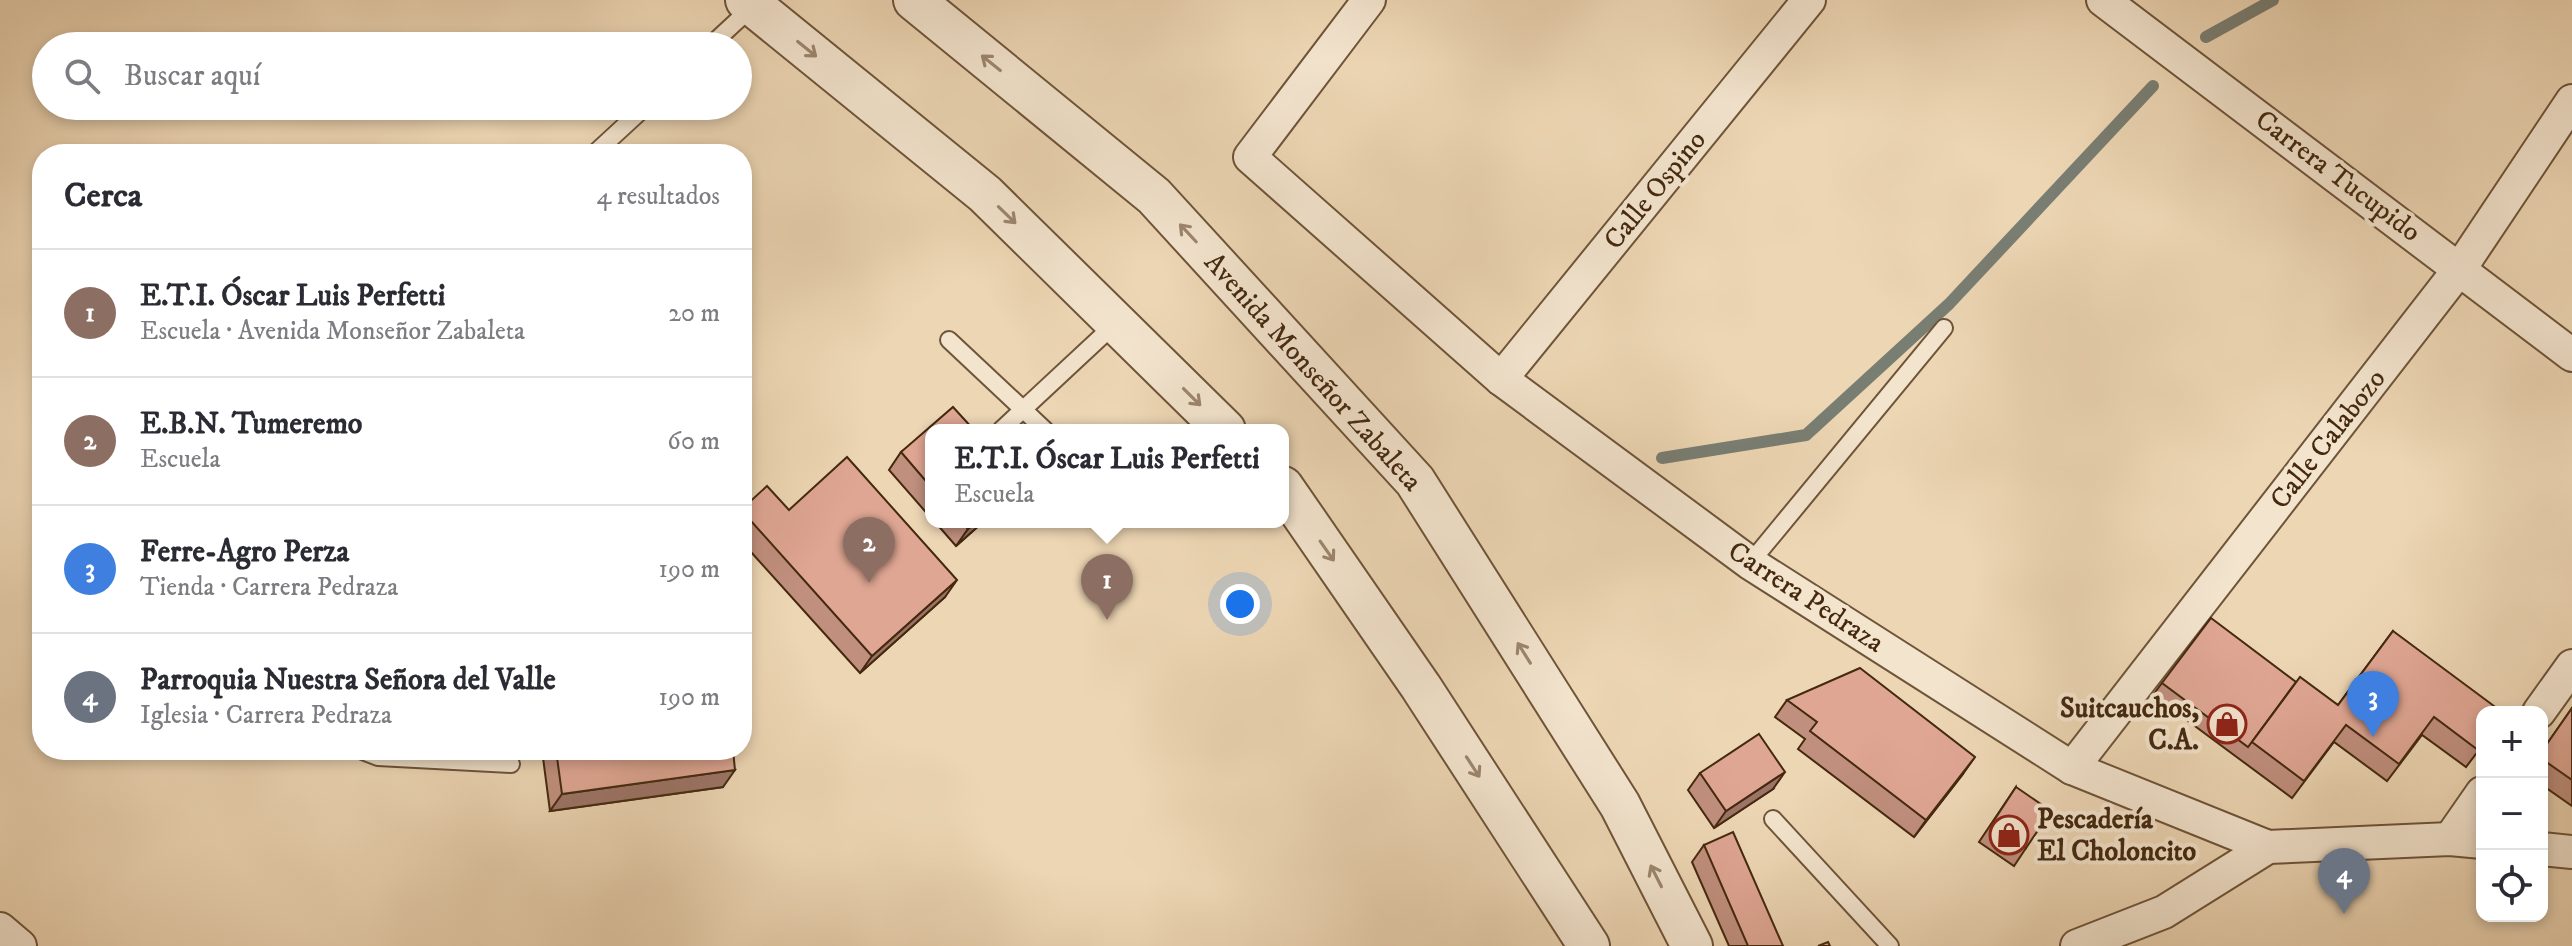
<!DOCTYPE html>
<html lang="es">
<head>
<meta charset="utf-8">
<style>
  :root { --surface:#fff; --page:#f2f2f3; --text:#2b2b33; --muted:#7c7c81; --line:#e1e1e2; --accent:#8f2418 }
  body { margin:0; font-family:"IM FELL DW Pica",serif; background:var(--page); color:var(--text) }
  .controls { position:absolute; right:24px; bottom:24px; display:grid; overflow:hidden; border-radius:16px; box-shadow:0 4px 12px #0003 }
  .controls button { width:72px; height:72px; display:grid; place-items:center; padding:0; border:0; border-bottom:2px solid var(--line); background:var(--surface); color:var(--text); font:40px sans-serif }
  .you { position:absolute; left:1240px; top:604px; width:28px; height:28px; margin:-20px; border:6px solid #fff; border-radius:50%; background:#1a73e8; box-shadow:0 0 0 12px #1a73e833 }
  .badge { display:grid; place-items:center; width:52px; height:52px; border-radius:50%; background:var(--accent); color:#fff; font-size:26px; font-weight:700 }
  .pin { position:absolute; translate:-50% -66px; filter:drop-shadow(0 2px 4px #0008) }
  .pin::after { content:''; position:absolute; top:42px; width:28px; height:24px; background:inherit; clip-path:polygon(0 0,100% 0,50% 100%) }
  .popup { position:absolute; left:925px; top:424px; width:364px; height:104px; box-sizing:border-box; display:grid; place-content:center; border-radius:16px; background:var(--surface); filter:drop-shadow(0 2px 6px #0005); font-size:26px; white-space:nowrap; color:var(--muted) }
  .popup b { font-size:30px; color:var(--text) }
  .popup::after { content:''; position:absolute; left:50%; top:100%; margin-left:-16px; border:16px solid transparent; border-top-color:var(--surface) }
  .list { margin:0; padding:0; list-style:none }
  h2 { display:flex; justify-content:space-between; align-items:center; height:104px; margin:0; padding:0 32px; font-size:34px }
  h2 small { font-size:26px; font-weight:400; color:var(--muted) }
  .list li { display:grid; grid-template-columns:52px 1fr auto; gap:24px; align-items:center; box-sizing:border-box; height:128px; padding:0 32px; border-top:2px solid var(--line) }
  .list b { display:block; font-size:30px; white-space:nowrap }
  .list p { margin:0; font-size:26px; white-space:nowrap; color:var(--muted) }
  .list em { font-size:26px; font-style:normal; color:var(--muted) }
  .icon { flex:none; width:44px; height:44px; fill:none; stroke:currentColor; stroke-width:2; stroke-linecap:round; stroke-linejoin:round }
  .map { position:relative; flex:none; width:2572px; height:946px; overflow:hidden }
  .search { position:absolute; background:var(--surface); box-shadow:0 4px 12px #0003; left:32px; top:32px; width:720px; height:88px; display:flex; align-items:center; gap:20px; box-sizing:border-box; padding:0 28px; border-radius:44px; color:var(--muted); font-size:30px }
  .panel { position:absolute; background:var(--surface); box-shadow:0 4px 12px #0003; left:32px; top:144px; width:720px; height:616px; border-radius:32px }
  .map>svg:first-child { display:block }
</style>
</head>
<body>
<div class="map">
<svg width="2572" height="946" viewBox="0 0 2572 946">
  <rect width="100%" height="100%" fill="#edd6b4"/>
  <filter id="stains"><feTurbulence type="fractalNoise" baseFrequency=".0025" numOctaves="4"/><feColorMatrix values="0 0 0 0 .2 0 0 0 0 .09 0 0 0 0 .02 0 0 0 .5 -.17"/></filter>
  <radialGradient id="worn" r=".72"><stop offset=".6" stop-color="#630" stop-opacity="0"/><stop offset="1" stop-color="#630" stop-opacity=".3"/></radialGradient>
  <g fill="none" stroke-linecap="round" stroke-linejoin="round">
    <g stroke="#797e73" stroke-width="12">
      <polyline points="2206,37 2273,0"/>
      <polyline points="1662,458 1806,435 1949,304 2153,86"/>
    </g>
    <g stroke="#6e5438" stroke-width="20">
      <g id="service">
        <polyline points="710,46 752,7"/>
        <polyline points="594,154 646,106"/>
        <polyline points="949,340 1045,430"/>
        <polyline points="1001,430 1116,323"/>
        <polyline points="1750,563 1944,328"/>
        <polyline points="360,750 378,757 511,764"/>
        <polyline points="1773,819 1890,946"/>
      </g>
    </g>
    <g stroke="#6e5438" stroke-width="36">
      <g id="minor">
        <polyline points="1369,0 1250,157 1501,379 1750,563 2072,768 2268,847 2450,839 2482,842"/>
        <polyline points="2103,0 2572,355"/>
        <polyline points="1501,379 1809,0"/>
        <polyline points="2539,712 2572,666"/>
        <polyline points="2072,768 2461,267 2572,101"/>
        <polyline points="2450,839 2482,793"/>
        <polyline points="2542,849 2572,852"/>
        <polyline points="0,929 20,946"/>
        <polyline points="2077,946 2164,912 2268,847"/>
      </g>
    </g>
    <g stroke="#6e5438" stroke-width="44">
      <g id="tertiary">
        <polyline points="746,0 985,194 1225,430"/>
        <polyline points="914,0 1154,196 1415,481 1620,805 1692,946"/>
        <polyline points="1283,487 1421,687 1589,946"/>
      </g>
    </g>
    <use href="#service" stroke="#f3e4ce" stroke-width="16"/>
    <use href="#minor" stroke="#f3e4ce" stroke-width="32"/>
    <use href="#tertiary" stroke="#f3e4ce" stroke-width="40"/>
  </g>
  <g fill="#c08f7e" stroke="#44290f" stroke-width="2">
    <polygon points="931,430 931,518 889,470 901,452"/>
    <polygon points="742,509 789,510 945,597 860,673 742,542"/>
    <polygon points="935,522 983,522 956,546"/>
    <polygon points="2393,631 2482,746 2466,767 2422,735 2387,781 2334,742 2292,798 2153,695 2162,683 2296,682 2338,705"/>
    <polygon points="1787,700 1963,774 1914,837 1798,749 1805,739 1775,717"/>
    <polygon points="2572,708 2572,806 2542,785 2542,751"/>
    <polygon points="542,750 733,750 723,787 550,811"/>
    <polygon points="1700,773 1773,789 1714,828 1688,790"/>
    <polygon points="2016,787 2026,848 2014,866 1979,842"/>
    <polygon points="1704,845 1783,946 1729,946 1692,862"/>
  </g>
  <g fill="#9c7467" stroke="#44290f" stroke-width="2">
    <polygon points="976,522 983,522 956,546 968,529"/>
    <polygon points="957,580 945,597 860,673 872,656"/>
    <polygon points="1975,757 1963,774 1914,837 1926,820"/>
    <polygon points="735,770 723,787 550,811 562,794"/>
    <polygon points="1785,772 1773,789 1714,828 1726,811"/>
  </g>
  <g fill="#dfa693" stroke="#44290f" stroke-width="2">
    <polygon points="953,407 974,430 931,430 931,487 901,452"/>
    <polygon points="847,457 957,580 872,656 742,511 742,509 767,486 789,510"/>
    <polygon points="962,522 976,522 968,529"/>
    <polygon points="2211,618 2296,682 2248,747 2162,683"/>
    <polygon points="2393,631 2502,712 2482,712 2482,744 2478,750 2434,717 2399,764 2346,725 2304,781 2252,742 2300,677 2338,705"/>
    <polygon points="1860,668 1975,757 1926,820 1810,731 1817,722 1787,700"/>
    <polygon points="2572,708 2572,780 2542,759 2542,751"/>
    <polygon points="1759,734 1785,772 1726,811 1700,773"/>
    <polygon points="556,750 733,750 735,770 562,794"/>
    <polygon points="2016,787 2051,811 2026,848 1991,825"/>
    <polygon points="1733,832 1783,946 1748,946 1704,845"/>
    <polygon points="1828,942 1830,946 1818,946"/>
  </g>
  <defs><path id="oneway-shaft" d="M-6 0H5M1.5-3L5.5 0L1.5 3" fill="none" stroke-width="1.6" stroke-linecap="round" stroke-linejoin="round" transform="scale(2)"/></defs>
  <g stroke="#9c866e">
    <use href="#oneway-shaft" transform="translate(807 49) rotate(39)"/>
    <use href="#oneway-shaft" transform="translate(991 63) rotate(-141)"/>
    <use href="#oneway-shaft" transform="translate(1007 215) rotate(44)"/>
    <use href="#oneway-shaft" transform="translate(1188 233) rotate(-133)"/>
    <use href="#oneway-shaft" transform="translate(1192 397) rotate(45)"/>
    <use href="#oneway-shaft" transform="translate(1327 551) rotate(55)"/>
    <use href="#oneway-shaft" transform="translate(1524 653) rotate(-122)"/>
    <use href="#oneway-shaft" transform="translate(1473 767) rotate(57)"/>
    <use href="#oneway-shaft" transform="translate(1656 876) rotate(-117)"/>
  </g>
  <defs>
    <g id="shop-ring" transform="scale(2)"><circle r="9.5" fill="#f3e4ce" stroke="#8f2418" stroke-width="1.5"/><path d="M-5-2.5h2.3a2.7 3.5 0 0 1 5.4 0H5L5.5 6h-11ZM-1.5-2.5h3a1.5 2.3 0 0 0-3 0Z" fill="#8f2418"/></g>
  </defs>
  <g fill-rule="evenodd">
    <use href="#shop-ring" x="2227" y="724"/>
    <use href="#shop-ring" x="2009" y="835"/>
  </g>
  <g text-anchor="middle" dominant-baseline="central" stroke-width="8" stroke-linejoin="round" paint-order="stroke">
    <g font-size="28" fill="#44290f" stroke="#f3e4ce">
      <text transform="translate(2338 176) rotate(37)">Carrera Tucupido</text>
      <text transform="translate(1655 190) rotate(-51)">Calle Ospino</text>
      <text transform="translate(1313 372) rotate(48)">Avenida Monseñor Zabaleta</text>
      <text transform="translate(2328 439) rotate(-52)">Calle Calabozo</text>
      <text transform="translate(1806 597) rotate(33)">Carrera Pedraza</text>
    </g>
    <g font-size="28" font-weight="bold" fill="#44290f" stroke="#f3e4ce" text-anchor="end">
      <text x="2199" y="708">Suitcauchos,<tspan x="2199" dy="32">C.A.</tspan></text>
      <text x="2037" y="819" text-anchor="start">Pescadería<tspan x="2037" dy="32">El Choloncito</tspan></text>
    </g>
  </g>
  <rect width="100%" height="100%" filter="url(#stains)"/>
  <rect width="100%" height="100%" fill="url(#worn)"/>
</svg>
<div class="controls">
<button>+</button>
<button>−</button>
<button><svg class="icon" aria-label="locate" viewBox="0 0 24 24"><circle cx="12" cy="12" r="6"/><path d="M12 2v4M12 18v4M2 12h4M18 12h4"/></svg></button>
</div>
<div class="you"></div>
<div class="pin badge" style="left:1107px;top:620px;background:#8d6e63">1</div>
<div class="popup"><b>E.T.I. Óscar Luis Perfetti</b>Escuela</div>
<div class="pin badge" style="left:869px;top:583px;background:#8d6e63">2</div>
<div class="pin badge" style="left:2373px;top:737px;background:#3f7fe0">3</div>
<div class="pin badge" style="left:2344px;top:914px;background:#6b7280">4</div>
<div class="search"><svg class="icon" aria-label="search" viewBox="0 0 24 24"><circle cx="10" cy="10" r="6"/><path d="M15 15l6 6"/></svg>Buscar aquí</div>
<section class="panel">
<h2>Cerca<small>4 resultados</small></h2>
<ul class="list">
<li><span class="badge" style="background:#8d6e63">1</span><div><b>E.T.I. Óscar Luis Perfetti</b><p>Escuela · Avenida Monseñor Zabaleta</p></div><em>20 m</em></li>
<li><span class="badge" style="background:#8d6e63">2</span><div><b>E.B.N. Tumeremo</b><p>Escuela</p></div><em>60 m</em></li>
<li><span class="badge" style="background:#3f7fe0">3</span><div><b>Ferre-Agro Perza</b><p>Tienda · Carrera Pedraza</p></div><em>190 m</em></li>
<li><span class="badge" style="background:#6b7280">4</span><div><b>Parroquia Nuestra Señora del Valle</b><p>Iglesia · Carrera Pedraza</p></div><em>190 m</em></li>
</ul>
</section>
</div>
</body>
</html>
